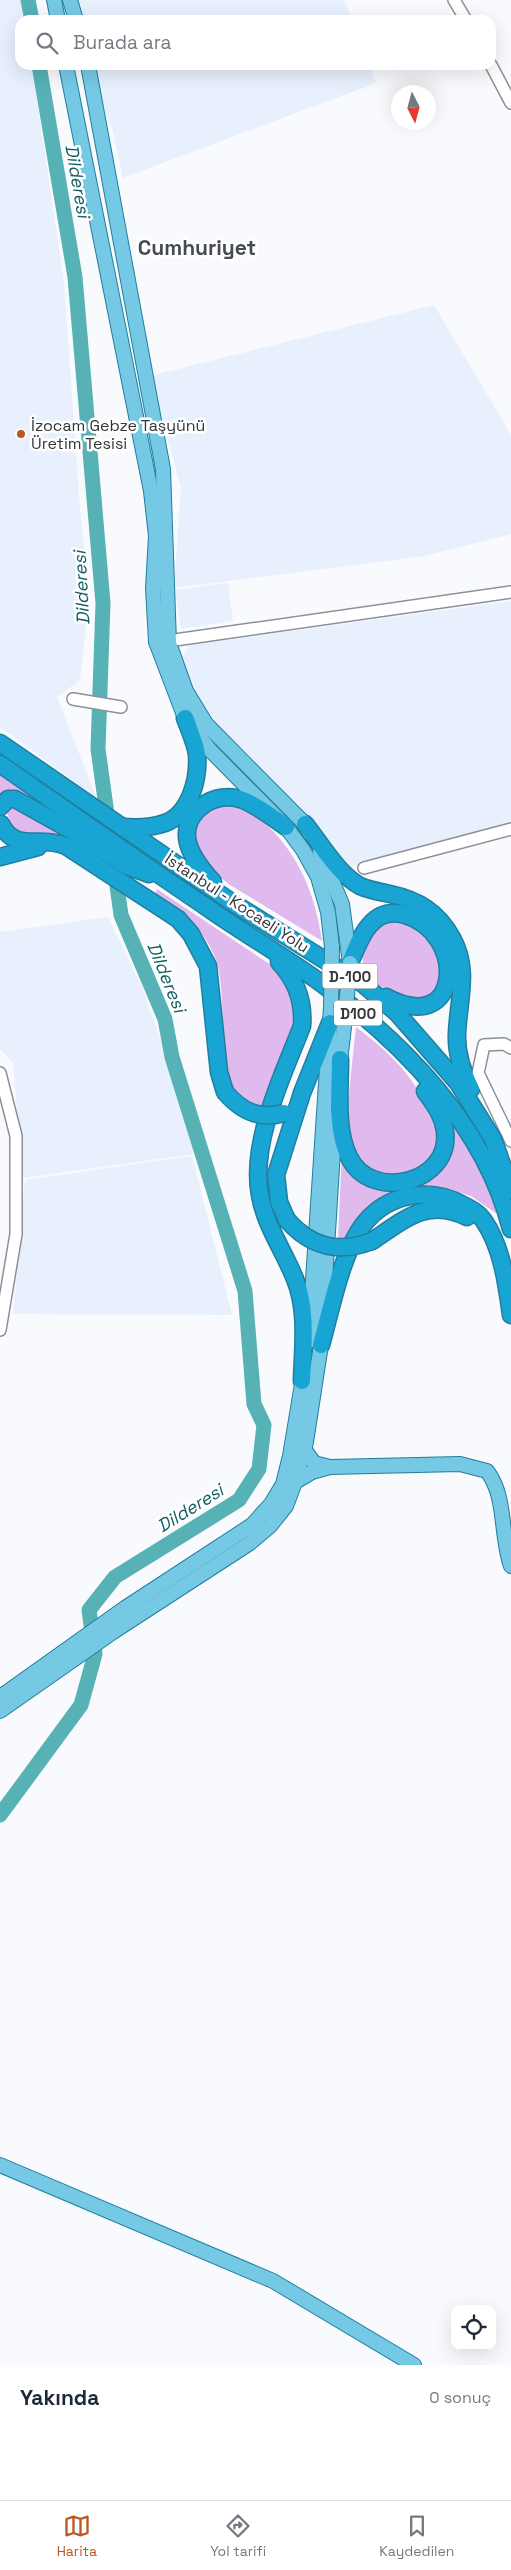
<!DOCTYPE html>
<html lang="tr">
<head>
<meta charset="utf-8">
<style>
  :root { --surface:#fff; --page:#f6f6f7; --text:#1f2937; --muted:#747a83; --line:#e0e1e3; --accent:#bb5722 }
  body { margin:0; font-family:"Space Grotesk",sans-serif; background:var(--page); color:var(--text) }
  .controls { position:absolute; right:15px; bottom:15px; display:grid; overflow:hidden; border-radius:10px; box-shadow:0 5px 20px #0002 }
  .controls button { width:45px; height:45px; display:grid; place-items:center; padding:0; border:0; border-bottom:1px solid var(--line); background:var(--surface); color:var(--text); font:25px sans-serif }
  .compass { position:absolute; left:391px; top:85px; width:45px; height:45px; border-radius:50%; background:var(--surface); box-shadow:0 5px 20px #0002; rotate:174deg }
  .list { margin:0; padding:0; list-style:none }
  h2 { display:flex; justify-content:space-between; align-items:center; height:65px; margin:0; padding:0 20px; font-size:21px }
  h2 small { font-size:16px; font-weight:400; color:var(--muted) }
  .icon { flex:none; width:28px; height:28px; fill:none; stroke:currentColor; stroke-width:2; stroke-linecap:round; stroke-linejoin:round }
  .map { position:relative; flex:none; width:511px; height:2365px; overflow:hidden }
  .search { position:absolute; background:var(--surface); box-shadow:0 5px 20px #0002; left:15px; right:15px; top:15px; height:55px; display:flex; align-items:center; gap:12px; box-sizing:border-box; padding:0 18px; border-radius:15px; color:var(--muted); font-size:19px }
  .sheet { height:135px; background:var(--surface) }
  nav { display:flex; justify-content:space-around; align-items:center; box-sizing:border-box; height:70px; border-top:1px solid var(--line); background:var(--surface); font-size:14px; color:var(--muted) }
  nav a { display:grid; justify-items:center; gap:2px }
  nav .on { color:var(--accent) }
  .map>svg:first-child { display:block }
</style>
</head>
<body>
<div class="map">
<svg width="511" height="2365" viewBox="0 0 511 2365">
  <rect width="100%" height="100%" fill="#f8fafe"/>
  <g fill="#e8f0fd">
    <polygon points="0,0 21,0 25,20 20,20 20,65 32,65 64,282 80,509 89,597 80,680 57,697 96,797 0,727"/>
    <polygon points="76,0 344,0 352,20 81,20"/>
    <polygon points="90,65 369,65 376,83 123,178 113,131 97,93"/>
    <polygon points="434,305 511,435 511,534 425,556 174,588 181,487 150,376"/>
    <polygon points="228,583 233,621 181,629 175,590"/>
    <polygon points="511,601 511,822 343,869 298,804 236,753 205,716 179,661 190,645"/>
    <polygon points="108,917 142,987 169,1064 194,1154 23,1178 13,1063 0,1049 0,932"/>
    <polygon points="192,1156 232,1315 13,1314 25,1180"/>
  </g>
  <g fill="#e0b9ef">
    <polygon points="0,775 71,823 0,799"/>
    <path d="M240 803C290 838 313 880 322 941L230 885 215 873 203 861 192 835C205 801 205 807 240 803Z"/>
    <polygon points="12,806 85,845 15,834 7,813"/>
    <path d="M157 889 283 973 299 1011 267 1107H252C247 1102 239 1097 235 1091 216 1062 228 995 216 960 205 929 181 912 155 894Z"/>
    <polygon points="400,917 435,942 445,974 432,999 399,997 364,976 362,950 373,926"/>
    <path d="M356 1027C401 1061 416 1081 440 1132L432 1159 412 1176 378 1175 365 1167 355 1153 348 1137V1101Z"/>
    <path d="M451 1118C468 1148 490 1180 497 1214L471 1196 445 1189 426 1188 348 1239 338 1238 342 1152 368 1181 440 1169C453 1153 451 1138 451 1118Z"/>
  </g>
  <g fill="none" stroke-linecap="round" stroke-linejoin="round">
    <g stroke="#56b2b5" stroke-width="15">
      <polyline points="28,0 32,20"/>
      <polyline points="0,1815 81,1705 95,1654 89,1610 115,1577 239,1500 259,1469 264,1425 254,1404 245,1291 172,1057 165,1019 121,915 98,749 103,603 75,277 39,65"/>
    </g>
    <g stroke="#8c9199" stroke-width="14">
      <g id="minor">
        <polyline points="454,0 466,20"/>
        <polyline points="491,65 511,103"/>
        <polyline points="161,642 511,592"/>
        <polyline points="73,699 121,707"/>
        <polyline points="364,868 511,829"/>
        <polyline points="511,1048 504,1044 484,1045 478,1073 511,1141"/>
        <polyline points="0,1073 16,1136 16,1234 0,1330"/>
      </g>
    </g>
    <g stroke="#227e9d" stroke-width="16">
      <g id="major">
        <polyline points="54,0 58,20"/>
        <polyline points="70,0 76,20"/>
        <polyline points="66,65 151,491 156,536 153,588 156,642 185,718 210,750 286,827 303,850 318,877 328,912 332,947"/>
        <polyline points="88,65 163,469 169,643 186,691 206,724 305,824 310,833"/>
        <polyline points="320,852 342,904 350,963"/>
        <polyline points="339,1070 345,1018"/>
        <polyline points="309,1341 331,1007"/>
        <path d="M330 1467 460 1464 487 1471C507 1497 500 1536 511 1566"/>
        <polyline points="295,1482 312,1472 330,1467 314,1463 304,1449"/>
        <polyline points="0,1697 125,1608 252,1525 271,1504 283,1484 290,1456 304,1372"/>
        <polyline points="0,1711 113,1632 250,1543 270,1526 286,1506 295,1482 306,1442 321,1345 335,1119"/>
        <polyline points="0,2165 273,2281 414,2365"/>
      </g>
    </g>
    <g stroke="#227e9d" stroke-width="19">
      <g id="highway">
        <polyline points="0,743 230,901 363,984 397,1013 458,1083 493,1139 511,1190"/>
        <path d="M0 764C69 812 138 861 208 908 245 934 284 956 321 983 404 1043 485 1126 511 1229"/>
        <polyline points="0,807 8,799 15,799 67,828 127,866 149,874"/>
        <path d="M1 824C15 853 40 835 66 846L178 919 191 934 208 966 219 1072 225 1092"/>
        <path d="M305 824C321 844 337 873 360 886 369 890 380 892 390 894 418 900 438 912 452 938 470 970 458 1001 457 1034 456 1054 462 1071 471 1089"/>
        <path d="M122 827C136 828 151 828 165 823 190 814 199 779 197 754 195 742 189 729 185 718"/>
        <polyline points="0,857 38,847"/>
        <path d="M213 882C203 871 192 858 188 843 180 812 216 789 243 800 258 806 273 818 286 827"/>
        <path d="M279 962C296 980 304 1001 302 1026 283 1075 250 1142 260 1195 265 1225 284 1251 295 1279 308 1310 303 1348 302 1381"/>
        <path d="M350 963C360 938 372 905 405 915 467 933 463 1038 386 997"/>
        <path d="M340 1059C340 1090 335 1129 349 1157 371 1203 452 1183 445 1131 443 1115 434 1104 425 1091"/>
        <polyline points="287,1220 279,1202 276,1175 302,1093 330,1023"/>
        <path d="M372 1241C404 1220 428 1197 467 1217"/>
        <path d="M321 1345C331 1310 343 1244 369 1218 394 1192 433 1188 463 1205 471 1209 479 1213 484 1221 502 1247 507 1285 511 1315"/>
      </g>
    </g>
    <use href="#minor" stroke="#fff" stroke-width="11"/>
    <use href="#major" stroke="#75c9e5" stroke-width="14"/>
    <use href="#highway" stroke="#19a5d4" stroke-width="16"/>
    <g stroke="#227e9d" stroke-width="16" stroke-linecap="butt">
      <g id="major-bridge">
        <polyline points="331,1007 332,947"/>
        <polyline points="345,1018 350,963"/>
      </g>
    </g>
    <g stroke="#227e9d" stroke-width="19" stroke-linecap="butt">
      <g id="highway-bridge">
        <path d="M225 1092C241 1111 259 1120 284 1113"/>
        <path d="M287 1220C311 1247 338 1254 372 1241"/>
      </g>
    </g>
    <use href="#major-bridge" stroke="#75c9e5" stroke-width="14"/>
    <use href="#highway-bridge" stroke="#19a5d4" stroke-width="16"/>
  </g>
  <circle fill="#bb5722" stroke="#fff" stroke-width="2" cx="21" cy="434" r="5"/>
  <g text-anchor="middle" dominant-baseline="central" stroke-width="5" stroke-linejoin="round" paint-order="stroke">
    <g fill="#fff" stroke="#707274" stroke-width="1">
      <rect x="322.5" y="963.5" width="55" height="25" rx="4"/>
      <rect x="334" y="1000.5" width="48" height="25" rx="4"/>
    </g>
    <g font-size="15" font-weight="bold" fill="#333538">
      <text x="350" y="976">D-100</text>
      <text x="358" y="1013">D100</text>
    </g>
    <g font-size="16" fill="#333538" stroke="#fff" text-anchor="start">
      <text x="31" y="425">İzocam Gebze Taşyünü<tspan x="31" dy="18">Üretim Tesisi</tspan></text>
    </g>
    <g font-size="16" fill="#333538" stroke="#fff">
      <text transform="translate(237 903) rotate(33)">İstanbul - Kocaeli Yolu</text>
    </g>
    <g font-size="18" font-style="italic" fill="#115f62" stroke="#fff">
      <text transform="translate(78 181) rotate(80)">Dilderesi</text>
      <text transform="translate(81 588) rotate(-93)">Dilderesi</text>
      <text transform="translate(167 977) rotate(68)">Dilderesi</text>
      <text transform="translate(190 1508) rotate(-32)">Dilderesi</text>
    </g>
    <g font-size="21" font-weight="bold" fill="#464b52" stroke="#fff">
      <text x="197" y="247">Cumhuriyet</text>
    </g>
  </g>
</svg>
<div class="controls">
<button><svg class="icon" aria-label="locate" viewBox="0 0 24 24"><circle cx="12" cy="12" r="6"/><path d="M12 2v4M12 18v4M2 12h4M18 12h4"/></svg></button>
</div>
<svg class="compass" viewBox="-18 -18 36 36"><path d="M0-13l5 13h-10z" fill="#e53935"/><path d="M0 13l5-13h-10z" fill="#747a83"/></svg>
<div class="search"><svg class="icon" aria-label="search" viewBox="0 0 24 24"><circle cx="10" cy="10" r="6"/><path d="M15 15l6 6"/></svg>Burada ara</div>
</div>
<section class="sheet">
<h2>Yakında<small>0 sonuç</small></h2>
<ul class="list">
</ul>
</section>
<nav>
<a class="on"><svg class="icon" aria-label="map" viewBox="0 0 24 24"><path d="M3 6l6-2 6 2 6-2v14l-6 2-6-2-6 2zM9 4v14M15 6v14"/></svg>Harita</a>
<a><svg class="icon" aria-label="directions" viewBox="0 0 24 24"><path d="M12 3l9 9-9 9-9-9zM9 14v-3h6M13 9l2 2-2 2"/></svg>Yol tarifi</a>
<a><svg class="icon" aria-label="saved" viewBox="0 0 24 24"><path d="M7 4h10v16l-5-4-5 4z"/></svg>Kaydedilen</a>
</nav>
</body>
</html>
